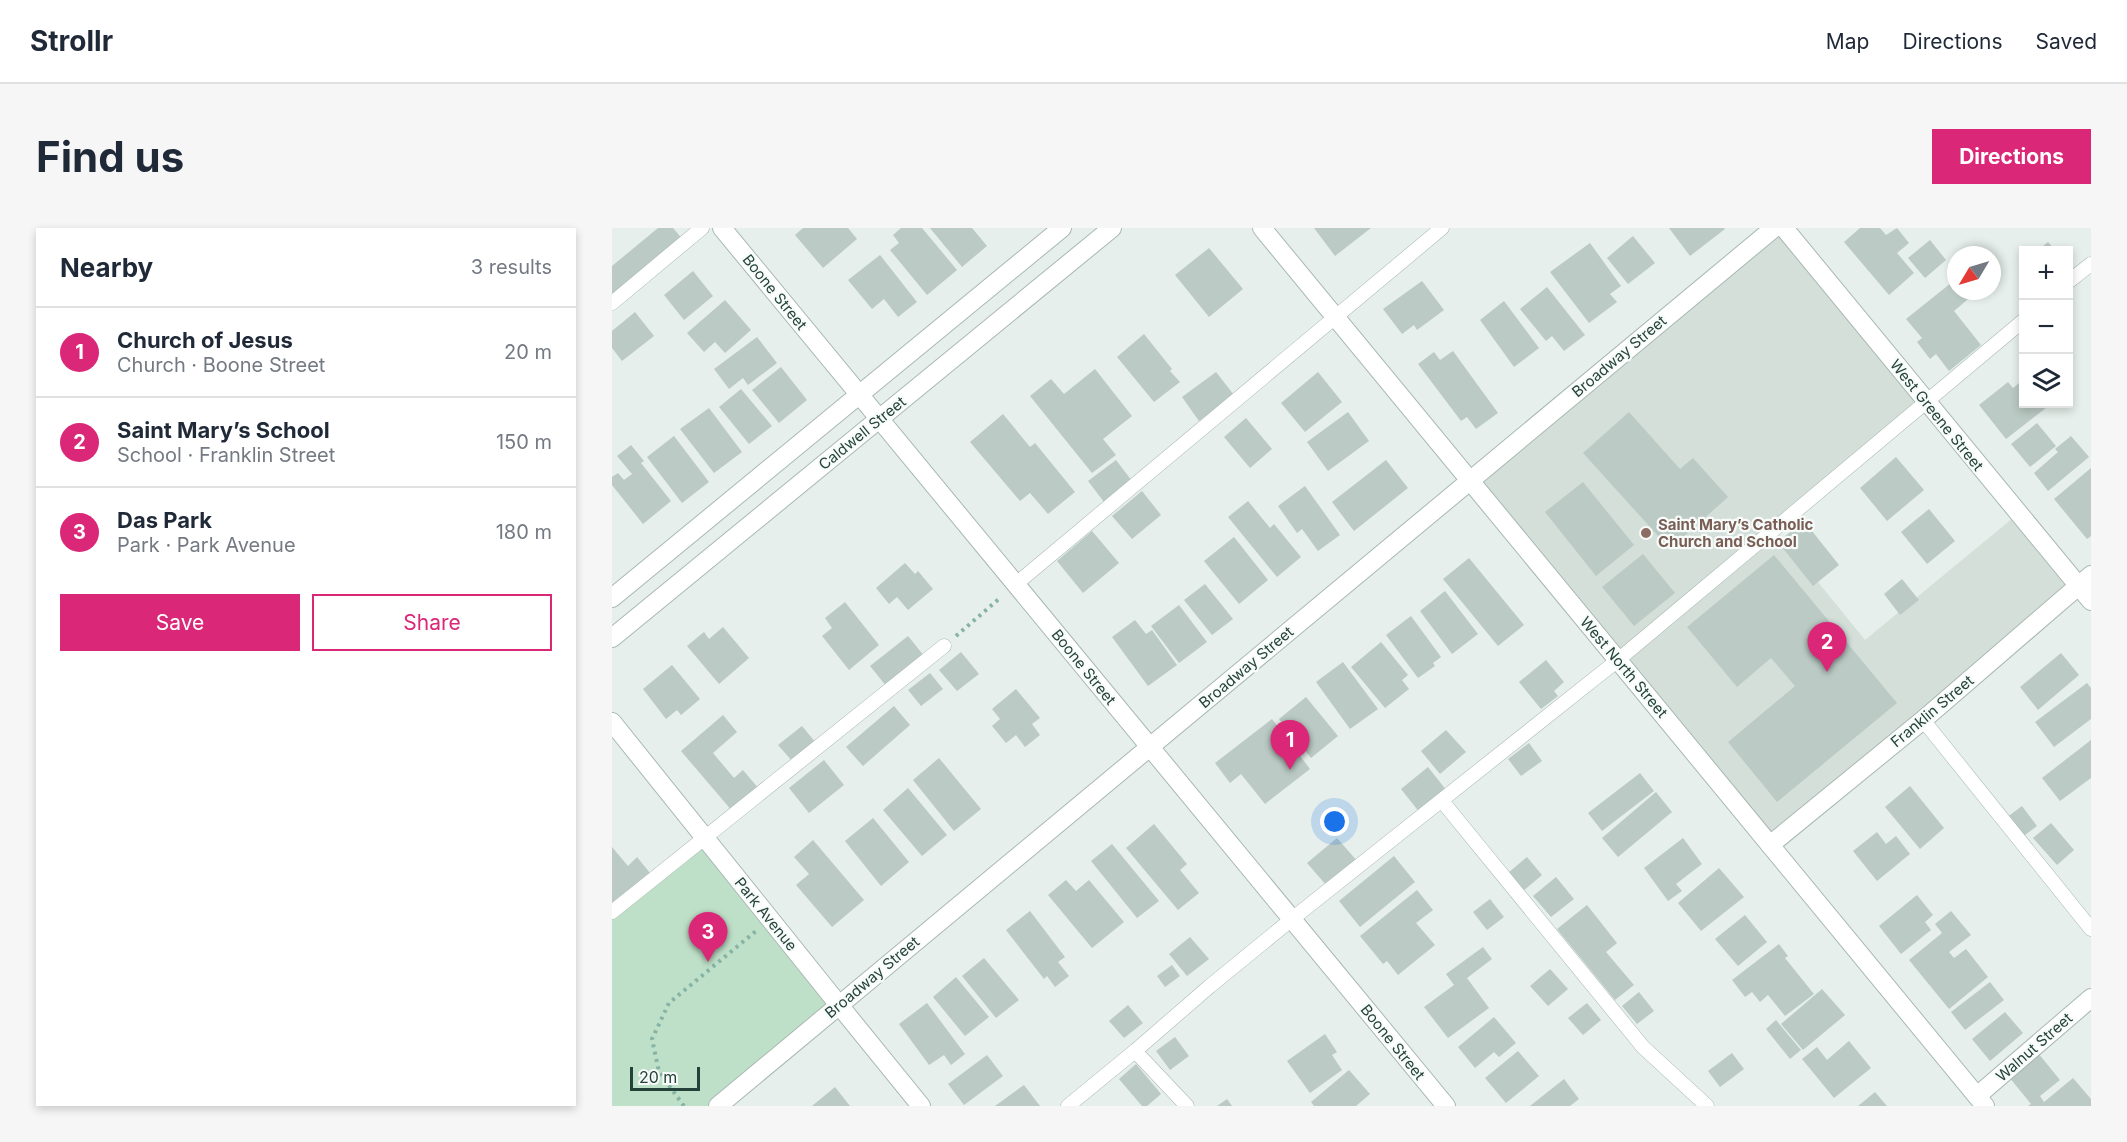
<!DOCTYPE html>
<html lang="en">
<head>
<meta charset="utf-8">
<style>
  :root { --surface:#fff; --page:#f6f6f7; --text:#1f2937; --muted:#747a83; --line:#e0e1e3; --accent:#db2777 }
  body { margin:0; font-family:Inter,sans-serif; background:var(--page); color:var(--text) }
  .controls { position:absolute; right:18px; top:18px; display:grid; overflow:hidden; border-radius:0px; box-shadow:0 3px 9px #0003 }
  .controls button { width:54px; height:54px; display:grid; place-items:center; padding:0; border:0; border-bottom:2px solid var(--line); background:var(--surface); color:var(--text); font:30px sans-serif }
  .compass { position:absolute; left:1335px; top:18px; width:54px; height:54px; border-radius:50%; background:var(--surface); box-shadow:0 3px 9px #0003; rotate:232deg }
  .scale { position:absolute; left:18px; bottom:15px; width:70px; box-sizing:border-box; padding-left:6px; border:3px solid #24423a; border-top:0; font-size:16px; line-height:21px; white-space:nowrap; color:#24423a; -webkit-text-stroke:4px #f7fbf9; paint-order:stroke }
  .you { position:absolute; left:723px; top:594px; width:21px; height:21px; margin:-15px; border:4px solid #fff; border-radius:50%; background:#1a73e8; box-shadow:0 0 0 9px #1a73e833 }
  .badge { display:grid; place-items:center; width:39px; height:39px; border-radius:50%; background:var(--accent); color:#fff; font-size:20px; font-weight:700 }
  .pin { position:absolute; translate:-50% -50px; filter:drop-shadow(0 2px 3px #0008) }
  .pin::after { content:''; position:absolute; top:32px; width:21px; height:18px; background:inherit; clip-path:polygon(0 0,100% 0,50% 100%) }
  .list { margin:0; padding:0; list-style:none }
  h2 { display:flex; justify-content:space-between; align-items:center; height:78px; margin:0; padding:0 24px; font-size:26px }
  h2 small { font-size:20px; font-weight:400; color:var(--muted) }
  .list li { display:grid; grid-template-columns:39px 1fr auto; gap:18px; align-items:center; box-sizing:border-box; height:90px; padding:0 24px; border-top:2px solid var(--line) }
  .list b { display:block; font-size:22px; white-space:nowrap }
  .list p { margin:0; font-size:20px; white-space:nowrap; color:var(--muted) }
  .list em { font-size:20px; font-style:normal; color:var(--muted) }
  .actions { display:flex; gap:12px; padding:18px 24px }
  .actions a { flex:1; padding:14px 0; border:2px solid var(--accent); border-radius:0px; text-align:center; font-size:21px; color:var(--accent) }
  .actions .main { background:var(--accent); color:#fff }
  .icon { flex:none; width:33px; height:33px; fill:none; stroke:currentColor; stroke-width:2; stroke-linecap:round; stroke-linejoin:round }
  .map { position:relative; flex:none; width:1479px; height:878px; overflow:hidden; border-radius:0px }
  header { display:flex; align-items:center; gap:36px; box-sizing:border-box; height:84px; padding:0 30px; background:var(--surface); border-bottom:2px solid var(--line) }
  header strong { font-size:28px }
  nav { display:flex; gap:33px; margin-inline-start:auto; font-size:21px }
  .intro { display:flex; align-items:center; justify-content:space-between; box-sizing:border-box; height:144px; padding:0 36px }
  h1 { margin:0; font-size:42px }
  .button { padding:15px 27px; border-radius:0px; background:var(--accent); color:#fff; font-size:21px; font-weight:700 }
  main { display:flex; gap:36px; padding:0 36px }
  aside { flex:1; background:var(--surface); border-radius:0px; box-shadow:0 3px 9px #0003 }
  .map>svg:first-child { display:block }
</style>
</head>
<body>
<header>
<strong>Strollr</strong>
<nav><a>Map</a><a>Directions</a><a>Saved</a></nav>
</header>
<div class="intro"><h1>Find us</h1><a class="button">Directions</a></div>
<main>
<aside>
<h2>Nearby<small>3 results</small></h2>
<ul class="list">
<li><span class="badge">1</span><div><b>Church of Jesus</b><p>Church · Boone Street</p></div><em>20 m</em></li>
<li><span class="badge">2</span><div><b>Saint Mary’s School</b><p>School · Franklin Street</p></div><em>150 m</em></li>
<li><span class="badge">3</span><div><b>Das Park</b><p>Park · Park Avenue</p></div><em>180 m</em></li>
</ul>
<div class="actions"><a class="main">Save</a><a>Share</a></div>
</aside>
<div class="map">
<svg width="1479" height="878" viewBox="0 0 1479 878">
  <rect width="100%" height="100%" fill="#e6efeb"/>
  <polygon fill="#d4dfda" points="1162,0 1314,173 1163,301 1253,412 1407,285 1466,358 1158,617 858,253"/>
  <polygon fill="#bfe0c8" points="93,610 227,777 106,878 0,878 0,684"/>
  <g fill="#bbcac4">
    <polygon points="46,0 61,0 72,13 0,73 0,38"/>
    <polygon points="191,0 236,0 245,11 211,40 183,7"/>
    <polygon points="289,0 310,0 345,42 315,67 278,22 287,15 281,7"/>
    <polygon points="318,0 360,0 375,18 350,39"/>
    <polygon points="702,0 759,0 723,28"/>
    <polygon points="1057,0 1112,0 1113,1 1078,28"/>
    <polygon points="1248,0 1268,0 1274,7 1285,0 1297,15 1285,25 1302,45 1277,67 1232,14"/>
    <polygon points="1021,8 1043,35 1016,56 995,30"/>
    <polygon points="1318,12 1334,32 1313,50 1296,30"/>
    <polygon points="1436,14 1443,22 1426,22"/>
    <polygon points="978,15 1009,58 998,66 1005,74 977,95 938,44"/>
    <polygon points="597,20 631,61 597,89 563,47"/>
    <polygon points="268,27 305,74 286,89 272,71 260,81 236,52"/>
    <polygon points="81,43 101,68 72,92 52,67"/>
    <polygon points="1344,51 1344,63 1358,63 1361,67 1342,83 1369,117 1337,143 1324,126 1318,131 1305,114 1310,110 1294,91"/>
    <polygon points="810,53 832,82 805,102 802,97 790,106 771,81"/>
    <polygon points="935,59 973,107 952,123 940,108 934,113 908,81"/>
    <polygon points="113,72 139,102 113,125 103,114 92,124 75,105"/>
    <polygon points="892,73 927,120 902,139 868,92"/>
    <polygon points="23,84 42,108 10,133 0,120 0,103"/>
    <polygon points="532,106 560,141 558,143 568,154 542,174 505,129"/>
    <polygon points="145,109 165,135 136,157 131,150 117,161 102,141"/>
    <polygon points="841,123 886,185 864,201 855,189 849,193 806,136 822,124 828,132"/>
    <polygon points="169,139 195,172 167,195 140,162"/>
    <polygon points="483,141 520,188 491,211 504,227 480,245 418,168 439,151 452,166"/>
    <polygon points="604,144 622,167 587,193 570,169"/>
    <polygon points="706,144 730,174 693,204 669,175"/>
    <polygon points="1412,151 1412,176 1439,176 1394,211 1367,177 1396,154 1401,160"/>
    <polygon points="129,161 160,198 137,216 107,179"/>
    <polygon points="97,180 130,224 102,245 68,201"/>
    <polygon points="736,184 757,213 716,243 695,214"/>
    <polygon points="1017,184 1068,241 1081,230 1116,269 1058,321 971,225"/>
    <polygon points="391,186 418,219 423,215 463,264 436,286 418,265 408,273 358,214"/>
    <polygon points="634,190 660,221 638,240 612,209"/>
    <polygon points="1425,195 1444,218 1418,239 1399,216"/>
    <polygon points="62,208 97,254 70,275 35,229"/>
    <polygon points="1459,208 1477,229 1436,263 1422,245 1446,224 1443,221"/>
    <polygon points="19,217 32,233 29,235 59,273 31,296 0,257 0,249 6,245 12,252 20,246 5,228"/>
    <polygon points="1284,229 1312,262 1275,293 1248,260"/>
    <polygon points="504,232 520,253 492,274 476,253"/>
    <polygon points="774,232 796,260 742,303 720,274"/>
    <polygon points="1479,240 1479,308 1475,311 1442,271"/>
    <polygon points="971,254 1022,317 984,348 933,284"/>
    <polygon points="693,258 728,307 706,323 690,301 685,305 666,278"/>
    <polygon points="530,263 549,287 520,311 500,288"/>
    <polygon points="636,273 658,300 662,296 689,329 665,349 616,289"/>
    <polygon points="1317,281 1343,313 1315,336 1289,304"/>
    <polygon points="1192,293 1227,337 1201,358 1166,314"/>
    <polygon points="480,303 507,335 471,365 445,333"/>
    <polygon points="622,309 656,352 627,376 592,333"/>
    <polygon points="1031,326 1063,365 1022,398 990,359"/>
    <polygon points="1162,327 1285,475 1165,574 1116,514 1183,458 1159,430 1125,459 1075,399"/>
    <polygon points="857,330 912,397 886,418 831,351"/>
    <polygon points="293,335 303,346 306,343 321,361 296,382 285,369 277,376 264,360"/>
    <polygon points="1290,351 1307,372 1288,387 1272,366"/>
    <polygon points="593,356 621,391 600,407 572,372"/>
    <polygon points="833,363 866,406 840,426 808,383"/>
    <polygon points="233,374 267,417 237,442 210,408 220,400 213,390"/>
    <polygon points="567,377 595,414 567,435 539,398"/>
    <polygon points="799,388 829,429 821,435 823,438 806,450 774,407"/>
    <polygon points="523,392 534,406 540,402 565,437 536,458 500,409"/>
    <polygon points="111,399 137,430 107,456 75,418 92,404 97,411"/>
    <polygon points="296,408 313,429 275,459 258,438"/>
    <polygon points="769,414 796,447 790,452 797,461 773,480 739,439"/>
    <polygon points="349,424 367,446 345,463 327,442"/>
    <polygon points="1449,425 1467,447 1426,482 1408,459"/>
    <polygon points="934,432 952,454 942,463 946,468 929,481 907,454"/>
    <polygon points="731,434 766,481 738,501 704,454"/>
    <polygon points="60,437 88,471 69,487 65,482 54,491 31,461"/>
    <polygon points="318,445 331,461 309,478 296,462"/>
    <polygon points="1475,455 1479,460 1479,491 1442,519 1423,494"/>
    <polygon points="404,461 428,490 420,496 428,507 413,519 404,507 394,515 380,498 388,491 380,481"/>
    <polygon points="694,469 726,508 699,530 667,491"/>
    <polygon points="282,478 298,497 251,538 234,519"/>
    <polygon points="111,487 125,504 101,525 122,550 131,542 147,561 121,584 69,523"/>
    <polygon points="660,491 698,541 653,576 629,546 618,555 603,535"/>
    <polygon points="190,498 204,515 181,534 166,517"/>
    <polygon points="834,502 854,524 828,546 809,523"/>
    <polygon points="1479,512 1479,550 1448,573 1430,550"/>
    <polygon points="917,515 930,533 909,548 896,531"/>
    <polygon points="327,530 369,581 342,603 301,552"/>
    <polygon points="212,532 232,557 197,585 177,560"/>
    <polygon points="816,539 835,563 808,585 789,561"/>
    <polygon points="1028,545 1042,563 990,603 976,585"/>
    <polygon points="1298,558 1332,600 1308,621 1273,579"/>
    <polygon points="296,560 335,607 310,628 271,582"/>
    <polygon points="1044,564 1060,584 1006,629 990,610"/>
    <polygon points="1410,578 1425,598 1409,610 1394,590"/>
    <polygon points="261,590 297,634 269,658 233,613"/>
    <polygon points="1439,595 1462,622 1445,637 1421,610"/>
    <polygon points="542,596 575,636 568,642 587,665 566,682 514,620"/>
    <polygon points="1265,604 1274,616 1284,608 1298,626 1265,653 1241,623"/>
    <polygon points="725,610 746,634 715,658 695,635"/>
    <polygon points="1071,610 1090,636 1064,656 1070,663 1056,673 1032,640"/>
    <polygon points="201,612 252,672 220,699 184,657 197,646 182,629"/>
    <polygon points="500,616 547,673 525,690 479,633"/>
    <polygon points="0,619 16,638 25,629 38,645 0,680"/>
    <polygon points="782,628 803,654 748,699 727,673"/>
    <polygon points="915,629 930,647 911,663 896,645"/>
    <polygon points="1107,640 1132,669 1089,703 1066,675"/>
    <polygon points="944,649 962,671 939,689 921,668"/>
    <polygon points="454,652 464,663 477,652 512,694 480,720 436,667"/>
    <polygon points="805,662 821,682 804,695 823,717 786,747 775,733 771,736 748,708"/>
    <polygon points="1305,667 1321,687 1313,694 1319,702 1289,726 1267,698"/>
    <polygon points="878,671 892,689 875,702 861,684"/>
    <polygon points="975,677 1005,715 994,724 1022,757 1003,772 945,701"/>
    <polygon points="418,683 453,729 446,734 457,748 443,759 435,748 432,751 394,702"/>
    <polygon points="1339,683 1359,707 1337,724 1342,730 1354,721 1376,749 1337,781 1297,732 1330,705 1323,696"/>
    <polygon points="1133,687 1155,714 1126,738 1103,711"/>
    <polygon points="578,709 597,731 575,748 557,726"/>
    <polygon points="1167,716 1176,728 1173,730 1202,766 1173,788 1156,767 1148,774 1140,764 1133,769 1120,752"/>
    <polygon points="871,719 880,731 855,750 877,780 836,810 812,779 842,757 834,746"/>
    <polygon points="372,730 407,772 384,790 350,748"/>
    <polygon points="560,737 568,748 553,759 545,748"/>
    <polygon points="938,741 956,761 936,778 918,758"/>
    <polygon points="344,749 377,789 353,808 321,769"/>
    <polygon points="1378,754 1392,772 1353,802 1339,784"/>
    <polygon points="1210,761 1233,787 1191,822 1169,796"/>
    <polygon points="1027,764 1042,783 1025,796 1010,778"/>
    <polygon points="315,775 353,826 339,837 332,827 317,837 287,796"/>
    <polygon points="975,775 989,792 971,807 956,790"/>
    <polygon points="516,777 531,795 512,810 497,793"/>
    <polygon points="1393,784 1411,805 1378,833 1360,811"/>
    <polygon points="882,789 904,815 887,829 882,824 863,840 846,819"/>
    <polygon points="1164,792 1189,822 1178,831 1154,801"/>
    <polygon points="713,806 725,824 720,827 730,842 698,865 675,833"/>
    <polygon points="563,809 577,828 558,842 544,823"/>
    <polygon points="1237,813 1259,840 1222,870 1190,831 1205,819 1215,832"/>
    <polygon points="906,823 927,848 894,875 873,850"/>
    <polygon points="1120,825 1132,841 1108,859 1096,843"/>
    <polygon points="1426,825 1448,852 1428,868 1432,874 1461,850 1479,871 1479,878 1416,878 1419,876 1397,849"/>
    <polygon points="375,827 391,848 352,877 336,856"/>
    <polygon points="524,836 549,866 535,878 530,878 507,851"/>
    <polygon points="737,842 758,866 744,878 702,878 699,874"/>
    <polygon points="952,851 967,871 958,878 918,878"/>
    <polygon points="412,857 428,878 383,878"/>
    <polygon points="223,859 238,878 200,878"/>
    <polygon points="1263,864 1275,878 1246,878"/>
    <polygon points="615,871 620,878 605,878"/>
  </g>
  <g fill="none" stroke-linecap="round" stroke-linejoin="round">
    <g stroke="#a8b8b2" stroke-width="15">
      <g id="service">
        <polyline points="1456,54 1479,36"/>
        <polyline points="0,75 90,0"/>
        <polyline points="404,356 830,0"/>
        <polyline points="1311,492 1479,701"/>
        <polyline points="830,573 1031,819 1095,878"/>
        <polyline points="0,684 332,418"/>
        <polyline points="523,823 598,758 680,691 1006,432 1412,92"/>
        <polyline points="456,878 523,823 575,878"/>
      </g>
    </g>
    <g stroke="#a8b8b2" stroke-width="20">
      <g id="minor">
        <polyline points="110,0 834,878"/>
        <polyline points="650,0 1373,878"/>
        <polyline points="1172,0 1479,373"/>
        <polyline points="0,370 450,0"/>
        <polyline points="0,410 500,0"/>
        <polyline points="0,494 227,777"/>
        <polyline points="1158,617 1311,492 1479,347"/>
        <polyline points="1365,868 1479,770"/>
      </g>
    </g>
    <g stroke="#a8b8b2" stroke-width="20">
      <g id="tertiary">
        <polyline points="227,777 309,878"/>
        <polyline points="106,878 1162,0"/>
      </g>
    </g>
    <g stroke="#86b3a5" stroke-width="4" stroke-dasharray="3 4.5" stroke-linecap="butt">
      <polyline points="344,408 388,370"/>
      <polyline points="72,878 47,844 40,811 57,775 144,703"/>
    </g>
    <use href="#service" stroke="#fff" stroke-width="14"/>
    <use href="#minor" stroke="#fff" stroke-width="18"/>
    <use href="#tertiary" stroke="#fff" stroke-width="18"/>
  </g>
  <circle fill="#8d6e63" stroke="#f7fbf9" stroke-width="2" cx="1034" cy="305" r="6"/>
  <g text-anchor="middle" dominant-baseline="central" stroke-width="4.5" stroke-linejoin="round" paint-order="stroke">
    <g font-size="15" fill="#24423a" stroke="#f7fbf9">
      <text transform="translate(163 64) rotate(51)">Boone Street</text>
      <text transform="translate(1007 128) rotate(-40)">Broadway Street</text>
      <text transform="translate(1325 187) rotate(51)">West Greene Street</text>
      <text transform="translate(250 205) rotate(-39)">Caldwell Street</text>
      <text transform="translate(472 439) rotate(51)">Boone Street</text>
      <text transform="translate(634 439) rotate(-40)">Broadway Street</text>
      <text transform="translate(1012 439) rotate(50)">West North Street</text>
      <text transform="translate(1320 483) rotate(-40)">Franklin Street</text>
      <text transform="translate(154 686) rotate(51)">Park Avenue</text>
      <text transform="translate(260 749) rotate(-40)">Broadway Street</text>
      <text transform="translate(781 814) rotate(51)">Boone Street</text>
      <text transform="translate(1422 819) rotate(-41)">Walnut Street</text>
    </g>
    <g font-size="15" font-weight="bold" fill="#785e54" stroke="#f7fbf9" text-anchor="start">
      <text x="1046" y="296">Saint Mary’s Catholic<tspan x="1046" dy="17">Church and School</tspan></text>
    </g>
  </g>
</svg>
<div class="controls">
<button>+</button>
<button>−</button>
<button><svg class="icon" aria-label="layers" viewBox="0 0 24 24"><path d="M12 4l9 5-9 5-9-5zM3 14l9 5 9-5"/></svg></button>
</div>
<svg class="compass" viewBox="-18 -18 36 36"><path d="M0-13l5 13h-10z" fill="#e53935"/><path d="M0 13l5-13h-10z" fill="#747a83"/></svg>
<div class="scale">20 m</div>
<div class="you"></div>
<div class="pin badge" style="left:678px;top:542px">1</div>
<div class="pin badge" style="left:1215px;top:444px">2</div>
<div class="pin badge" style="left:96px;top:734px">3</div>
</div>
</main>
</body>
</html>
